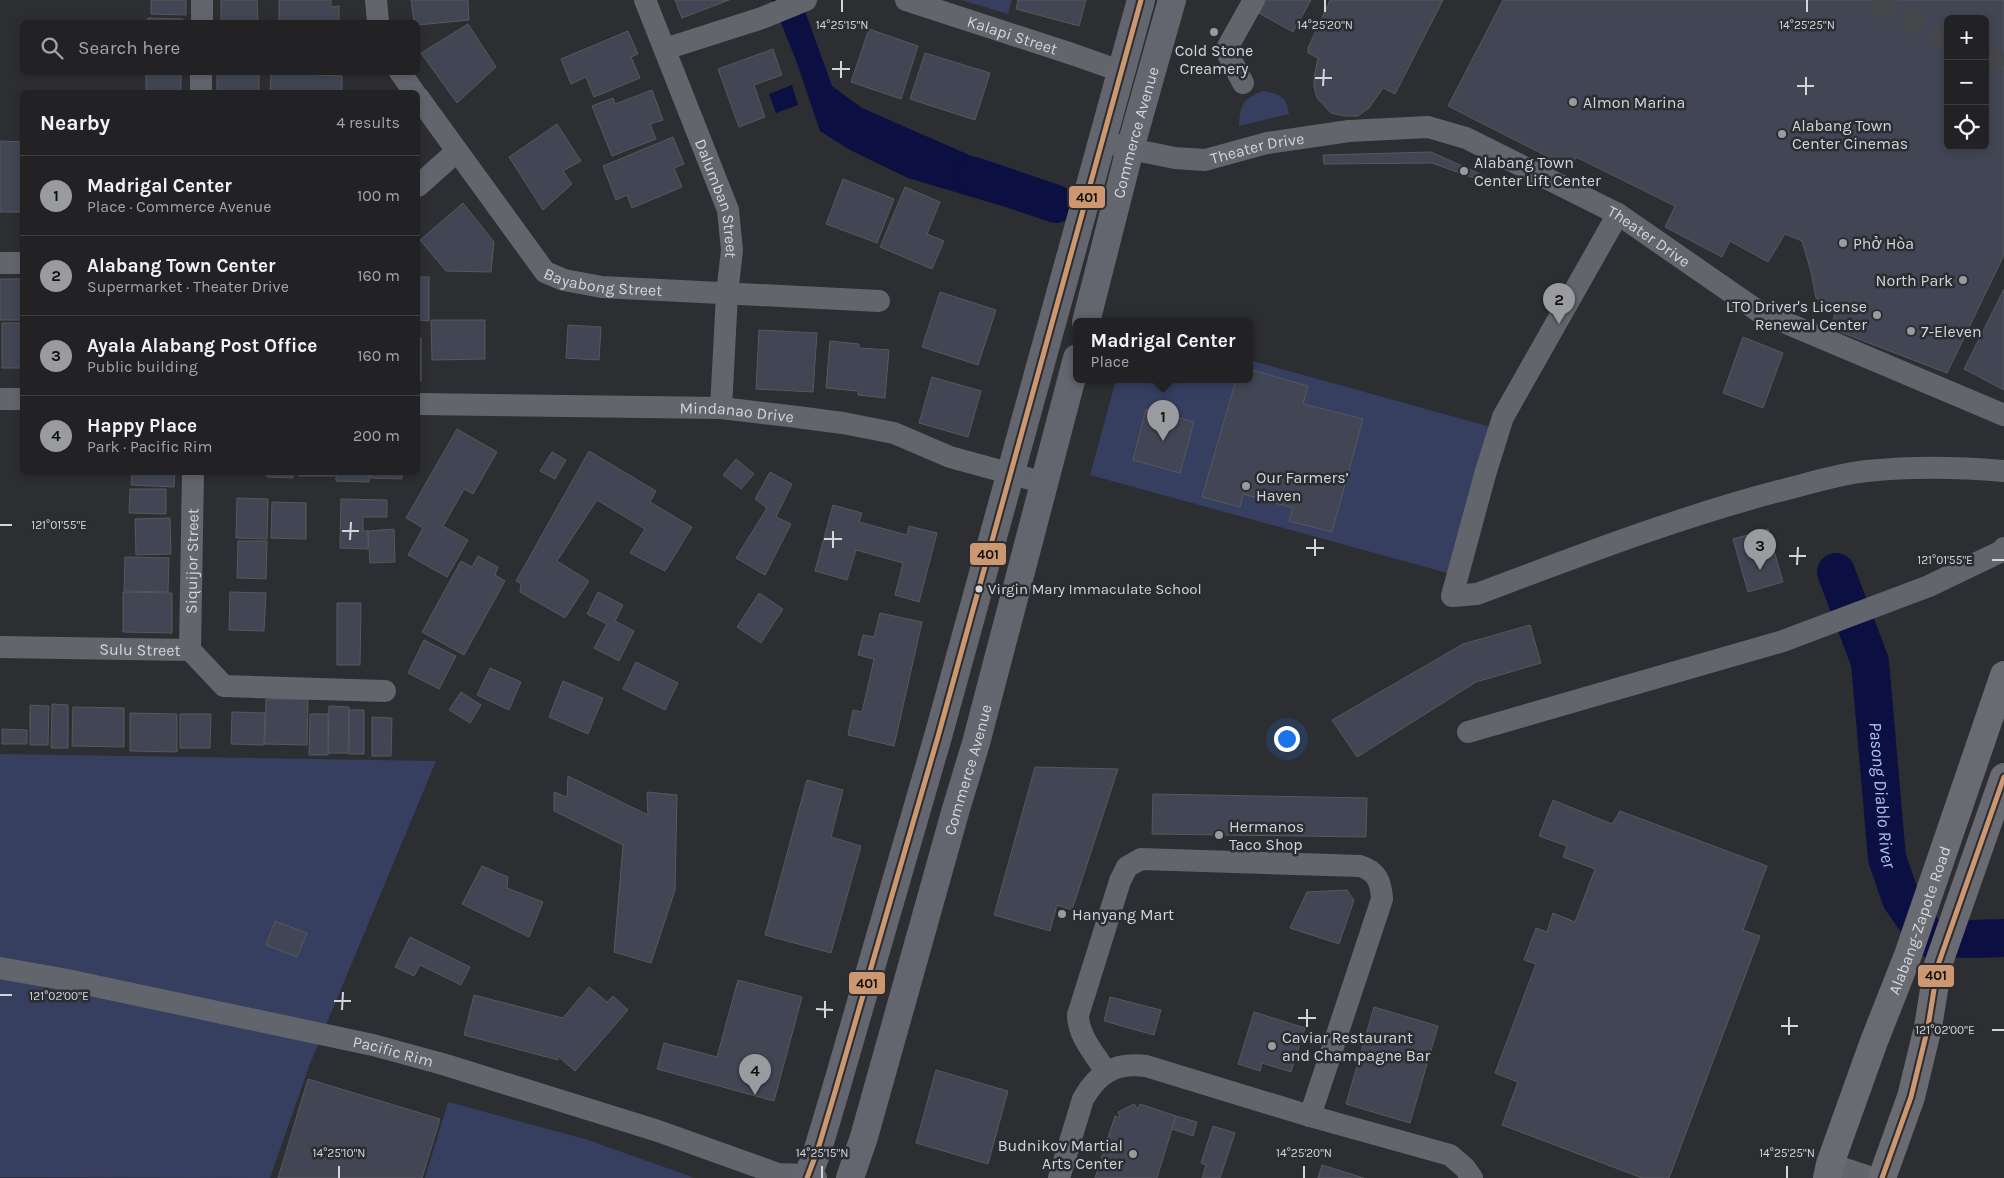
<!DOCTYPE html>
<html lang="en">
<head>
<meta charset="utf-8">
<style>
  :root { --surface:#222225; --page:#2a2a2d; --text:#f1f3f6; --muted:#a2a4a7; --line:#3f3f42; --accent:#9a9b9e }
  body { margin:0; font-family:Karla,sans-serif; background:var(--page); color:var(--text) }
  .controls { position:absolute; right:15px; top:15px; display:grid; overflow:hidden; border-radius:8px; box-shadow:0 2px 8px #0003 }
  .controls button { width:45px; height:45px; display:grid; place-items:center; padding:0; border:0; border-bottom:1px solid var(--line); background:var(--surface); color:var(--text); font:25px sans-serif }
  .you { position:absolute; left:1286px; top:738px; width:18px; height:18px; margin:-12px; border:4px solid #fff; border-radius:50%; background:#1a73e8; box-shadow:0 0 0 8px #1a73e833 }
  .badge { display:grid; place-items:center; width:32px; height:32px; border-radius:50%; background:var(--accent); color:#111; font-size:16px; font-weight:700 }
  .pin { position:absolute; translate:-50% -41px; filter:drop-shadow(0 1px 2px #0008) }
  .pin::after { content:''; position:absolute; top:26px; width:18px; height:15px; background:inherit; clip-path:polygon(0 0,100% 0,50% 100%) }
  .popup { position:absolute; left:1073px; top:318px; width:180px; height:65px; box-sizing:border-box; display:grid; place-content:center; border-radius:8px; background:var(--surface); filter:drop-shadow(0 1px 4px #0005); font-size:16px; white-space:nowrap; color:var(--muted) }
  .popup b { font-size:19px; color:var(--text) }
  .popup::after { content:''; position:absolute; left:50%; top:100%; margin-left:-10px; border:10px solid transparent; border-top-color:var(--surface) }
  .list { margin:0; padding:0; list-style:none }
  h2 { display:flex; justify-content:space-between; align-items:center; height:65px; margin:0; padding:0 20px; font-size:21px }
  h2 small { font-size:16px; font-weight:400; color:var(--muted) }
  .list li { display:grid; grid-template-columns:32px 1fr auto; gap:15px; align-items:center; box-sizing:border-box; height:80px; padding:0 20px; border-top:1px solid var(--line) }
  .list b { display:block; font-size:19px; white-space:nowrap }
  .list p { margin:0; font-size:16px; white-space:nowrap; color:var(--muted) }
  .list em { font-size:16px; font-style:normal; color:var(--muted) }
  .icon { flex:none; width:28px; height:28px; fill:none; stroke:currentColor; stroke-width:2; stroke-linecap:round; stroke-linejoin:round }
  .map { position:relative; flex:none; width:2004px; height:1178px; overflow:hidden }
  .search { position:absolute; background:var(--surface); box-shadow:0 2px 8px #0003; left:20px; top:20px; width:400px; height:55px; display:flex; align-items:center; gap:12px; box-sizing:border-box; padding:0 18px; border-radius:8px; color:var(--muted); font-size:19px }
  .panel { position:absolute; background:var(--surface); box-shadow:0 2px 8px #0003; left:20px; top:90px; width:400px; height:385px; border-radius:8px }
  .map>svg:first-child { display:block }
</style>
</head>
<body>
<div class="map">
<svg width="2004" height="1178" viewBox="0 0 2004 1178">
  <rect width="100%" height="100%" fill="#2d2e31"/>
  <g fill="#363f60">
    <polygon points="961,0 1012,0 1008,14"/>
    <path d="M1263 91C1279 94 1287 96 1289 114L1239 126C1240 105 1242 99 1263 91Z"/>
    <polygon points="1249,360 1491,427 1451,574 1090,475 1116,380 1249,380"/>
    <polygon points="0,754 436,761 309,1066 270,1178 0,1177"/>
    <polygon points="448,1102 585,1139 695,1178 425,1178"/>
  </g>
  <g fill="#0b0f42">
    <polygon points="772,0 801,0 832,86 862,108 1026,180 1016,210 908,178 850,150 820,131 797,63"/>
    <polygon points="792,85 798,105 776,113 769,94"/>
  </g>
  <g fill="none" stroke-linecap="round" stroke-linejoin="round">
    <g stroke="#0b0f42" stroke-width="38">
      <polyline points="974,176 1056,204"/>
      <path id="s1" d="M1836 572 1870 662 1887 858 1901 899 1928 938 1973 939 2004 938"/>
    </g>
  </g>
  <g fill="#424654" stroke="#57585a" fill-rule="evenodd">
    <polygon points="151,0 186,0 186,15 151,14"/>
    <polygon points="221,0 257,0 258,22 221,22"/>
    <polygon points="279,0 331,0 331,7 339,6 339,22 279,22"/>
    <polygon points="411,0 468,0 469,20 418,25 418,22 414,22"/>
    <polygon points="675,0 729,0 682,18"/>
    <polygon points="1018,0 1086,0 1079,26 1016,9"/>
    <polygon points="1264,0 1311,0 1293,32 1257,12"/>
    <polygon points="1330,0 1443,0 1395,94 1383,88 1369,108 1358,116 1344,116 1331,113 1317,98 1314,87 1314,78 1318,58 1308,53 1308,48"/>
    <path d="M1503 0H2004V255L1947 373 1830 328 1836 311 1816 298 1811 272 1802 241 1785 234 1768 262 1730 241 1722 257 1665 227 1675 206 1576 157 1570 168 1448 106ZM1948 19H1985V146H1948Z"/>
    <polygon points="148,18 183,19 183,22 148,22"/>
    <polygon points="468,24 496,67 457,103 421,53"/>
    <polygon points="869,29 918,46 901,99 851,82"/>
    <polygon points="628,31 638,54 631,57 640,78 594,97 586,77 571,84 561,59"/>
    <polygon points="773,49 782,75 754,85 765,117 739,127 718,69"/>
    <polygon points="925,53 990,73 975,120 910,99"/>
    <rect x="146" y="72" width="35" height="20"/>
    <rect x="217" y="72" width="42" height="20"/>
    <polygon points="271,72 315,72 315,75 342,76 342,92 270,92"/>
    <polygon points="652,90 663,120 650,124 656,139 612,156 592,106 613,98 615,104"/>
    <polygon points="557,124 581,161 563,171 572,184 543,210 509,157"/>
    <polygon points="673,137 684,164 674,168 682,187 632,208 627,195 616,200 603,166"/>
    <polygon points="0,141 22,142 22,212 0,212"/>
    <polygon points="1431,152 1489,178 1488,183 1432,163 1324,164 1323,155"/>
    <polygon points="843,179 894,199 877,243 826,224"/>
    <polygon points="905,187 940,202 927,234 944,241 932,269 880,247"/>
    <polygon points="463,203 494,242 491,272 446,271 420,240"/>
    <polygon points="418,277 429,277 429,321 418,320"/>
    <rect x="0" y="279" width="22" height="41"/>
    <polygon points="2004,289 2004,390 1964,369"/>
    <polygon points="940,292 996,310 978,365 922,347"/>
    <polygon points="431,320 485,320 485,359 432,360"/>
    <rect x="2" y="323" width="20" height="45"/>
    <polygon points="568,325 601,327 599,360 566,358"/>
    <polygon points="759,330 817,333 813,392 756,389"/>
    <polygon points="1743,337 1783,353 1763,408 1723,393"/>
    <rect x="418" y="338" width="3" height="43"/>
    <polygon points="830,341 859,344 859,348 889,350 885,398 858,395 858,391 826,388"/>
    <polygon points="1249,369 1308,386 1303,404 1363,419 1332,532 1289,521 1293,508 1243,494 1240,507 1202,497 1236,380 1249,380"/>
    <polygon points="932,377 981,391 968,437 919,423"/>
    <polygon points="1146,409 1194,422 1180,473 1133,460"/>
    <polygon points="457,429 497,452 473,494 464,489 443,526 468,540 447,577 408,555 423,528 406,518"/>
    <polygon points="589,451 656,491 650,502 692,527 665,571 630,553 645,529 597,500 557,561 589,581 565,618 520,592 521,584 516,581"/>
    <polygon points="552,452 566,460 555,479 540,471"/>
    <polygon points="736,459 754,474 741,489 723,475"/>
    <polygon points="132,472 175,472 174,487 131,485"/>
    <polygon points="267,472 293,472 293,478 267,477"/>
    <rect x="299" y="472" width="35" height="4"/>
    <polygon points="336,472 369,472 369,482 336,481"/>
    <polygon points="370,472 402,472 402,479 370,478"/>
    <polygon points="770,472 792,484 776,517 791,524 765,575 736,558 767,508 755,499"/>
    <polygon points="130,489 166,489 166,514 129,513"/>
    <polygon points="237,498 268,499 267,539 236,538"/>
    <polygon points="341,499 387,500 387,517 363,517 363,531 368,531 368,549 340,548"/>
    <polygon points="272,502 306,503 306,539 271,538"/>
    <polygon points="833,505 862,513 859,522 907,535 909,526 937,533 919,602 895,595 903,563 856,550 847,580 815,571"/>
    <polygon points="170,518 171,554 136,555 135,519"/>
    <polygon points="394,529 395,562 370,563 368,531"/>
    <polygon points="1768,529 1783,582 1748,592 1733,539"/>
    <polygon points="238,541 267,541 266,579 237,578"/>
    <polygon points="478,556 498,567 495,575 505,581 464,655 422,632 461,561 472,567"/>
    <polygon points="125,557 169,558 168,592 124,591"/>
    <polygon points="123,592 172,593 172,633 123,632"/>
    <polygon points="230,592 266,593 264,631 229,630"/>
    <polygon points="598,592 623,605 615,621 634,631 619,661 594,648 607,624 587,614"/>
    <polygon points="759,593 783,609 761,643 737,627"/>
    <polygon points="337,603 361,603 360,665 337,665"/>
    <polygon points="880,613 922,622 894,746 848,735 853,710 862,712 874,659 858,655 863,635 874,637"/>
    <polygon points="1530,625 1541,663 1476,682 1357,757 1332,720 1463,644"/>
    <polygon points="424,640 456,656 439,689 408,673"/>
    <polygon points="636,662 678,683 665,710 623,689"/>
    <polygon points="490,668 521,682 509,710 477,695"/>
    <polygon points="563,681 603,698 588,734 549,717"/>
    <polygon points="461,692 481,705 470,723 449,710"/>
    <polygon points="266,699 308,699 307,745 265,744"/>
    <polygon points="52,704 68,705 68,748 51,748"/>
    <polygon points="30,705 49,706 48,745 30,745"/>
    <polygon points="329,706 349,707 348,753 328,753"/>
    <polygon points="73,707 124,708 124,747 72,746"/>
    <rect x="349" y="710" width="15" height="44"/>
    <polygon points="232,712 265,713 264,745 231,744"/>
    <polygon points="130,713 177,714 177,752 130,751"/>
    <polygon points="180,714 211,714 210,748 180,748"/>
    <polygon points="310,714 328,714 328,755 309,755"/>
    <polygon points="372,717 392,718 391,756 372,756"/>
    <polygon points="2,729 27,730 27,744 2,744"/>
    <polygon points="1035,767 1118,769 1072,910 1057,905 1050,931 994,915"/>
    <polygon points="568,776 648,815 647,792 677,795 675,890 651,963 614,952 623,845 554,811 554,792 567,797"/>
    <polygon points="807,780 843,790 831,837 861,846 831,953 765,935"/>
    <polygon points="1153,794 1367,798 1366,837 1152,834"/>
    <polygon points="1553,800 1612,824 1620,811 1767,866 1743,930 1760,936 1669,1178 1642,1178 1502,1125 1518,1082 1495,1073 1536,964 1524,960 1536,928 1547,932 1553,913 1575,922 1595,869 1563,857 1567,846 1539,836"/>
    <polygon points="482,866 508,877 507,888 543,902 529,937 462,904"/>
    <polygon points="1347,890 1354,900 1339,944 1290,928 1307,892"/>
    <polygon points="275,921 307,933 297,957 266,945"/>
    <polygon points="410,937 470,967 461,985 420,965 414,976 395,967"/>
    <polygon points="738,980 802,997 774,1101 657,1069 664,1043 717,1057"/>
    <polygon points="589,987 607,1002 613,996 628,1010 575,1071 558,1056 558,1060 464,1035 474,995 563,1018"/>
    <polygon points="1110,997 1161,1010 1154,1035 1104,1021"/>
    <polygon points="1374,1007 1438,1026 1410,1123 1346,1104"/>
    <polygon points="1254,1012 1305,1028 1291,1072 1262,1063 1260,1071 1238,1064"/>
    <polygon points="936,1070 1008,1091 988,1164 916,1143"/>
    <polygon points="308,1079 440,1119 422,1178 278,1178"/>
    <polygon points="1134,1104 1138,1109 1140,1104 1176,1116 1157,1178 1095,1178 1115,1116 1120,1118 1118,1112"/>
    <polygon points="1176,1116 1197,1122 1193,1136 1172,1129"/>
    <polygon points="1213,1126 1235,1133 1220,1178 1202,1178 1206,1165 1201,1163"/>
    <polygon points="1322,1165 1364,1178 1318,1178"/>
  </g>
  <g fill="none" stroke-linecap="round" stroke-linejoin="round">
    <g stroke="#46474a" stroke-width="22" stroke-dasharray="22 11" stroke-linecap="butt">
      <polyline points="1874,0 1948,37"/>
      <polyline points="1985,56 2004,65"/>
    </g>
    <g stroke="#63656d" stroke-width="22">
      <polyline points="376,0 378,22"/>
      <path id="s2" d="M645 0 728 210 732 250 727 294 721 408"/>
      <path id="s3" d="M906 0 1075 55 1120 71"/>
      <polyline points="202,22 202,0"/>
      <polyline points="665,49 762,18 806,0"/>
      <polyline points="400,72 414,92"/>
      <polyline points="1243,83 1226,50 1254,0"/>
      <polyline points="201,92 201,72"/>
      <path id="s4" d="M418 97 545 272 564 280 602 287 879 301"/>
      <path id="s5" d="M1101 140 1130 149 1175 158 1205 160 1267 143 1349 131 1428 127 1466 138 1618 214 1758 311 2004 415"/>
      <polyline points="418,186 457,151"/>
      <path d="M1618 214 1503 417 1486 471 1452 596 1477 594C1576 557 1676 518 1779 491 1808 484 1837 474 1867 471 1913 466 1959 467 2004 471"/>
      <polyline points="0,263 22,263"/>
      <polyline points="0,399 22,399"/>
      <path id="s6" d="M418 404 721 408 789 416 843 423 894 433 950 457 1045 483"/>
      <path id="s7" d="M0 647 190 650 224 686 385 691"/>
      <path id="s8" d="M190 650 193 472"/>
      <polyline points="1468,732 1783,641 1929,586 2000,552 2004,548"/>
      <path id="s9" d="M0 968 62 979 373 1045 446 1065 658 1131 778 1174 808 1175 816 1178"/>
      <path d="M1106 1072C1095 1054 1078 1036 1078 1015L1120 881 1127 867 1141 859 1360 866C1377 871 1381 882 1382 899L1310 1116"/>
      <polyline points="1830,1164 1872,1178"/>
      <path d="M1059 1178 1083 1099C1098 1073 1115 1062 1146 1066L1310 1116 1450 1155 1465 1168 1472 1178"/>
    </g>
    <g stroke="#63666f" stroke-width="28">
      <path id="s10" d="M1086 322 1130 149 1172 0"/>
      <polyline points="807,1178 818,1149 835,1092 939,733 1141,0"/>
      <path id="s11" d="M850 1178 864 1137 956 809 976 743 1077 358"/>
    </g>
    <g stroke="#696a72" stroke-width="28">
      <path id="s12" d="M1827 1178 1830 1164 1873 1044 1908 955 2004 675"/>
      <polyline points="1882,1178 1911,1097 1928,1027 1938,965 2004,777"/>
    </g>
    <g stroke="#2c2d32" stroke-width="9">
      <g id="bus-1">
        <polyline points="807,1178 818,1149 835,1092 939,733 1141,0"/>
        <polyline points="1882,1178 1911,1097 1928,1027 1938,965 2004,777"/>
      </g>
    </g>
    <use href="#bus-1" stroke="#cd976f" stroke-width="5"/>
  </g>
  <path fill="none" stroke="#d4d5d8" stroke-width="2" d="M842 12V0M1325 12V0M1807 12V0M832 69H850M841 78V61M1315 78H1332M1323 86 1324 69M1797 86H1814M1806 95V77M0 525H12M342 531H359M824 539H842M350 540 351 522M833 548V531M1306 548H1324M1315 556V539M1789 556H1806M1992 560H2004M1797 565 1798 547M0 995H12M334 1001H351M816 1009 833 1010M342 1010 343 992M825 1018V1001M1298 1018H1316M1781 1026H1798M1307 1027V1009M1992 1030H2004M1789 1035V1017M339 1178V1166M822 1178V1166M1304 1178V1166M1787 1178V1166"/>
  <g fill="#9a9b9e" stroke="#2c2d32" stroke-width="2">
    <circle cx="1214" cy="32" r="5"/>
    <circle cx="1573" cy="102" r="5"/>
    <circle cx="1782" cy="134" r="5"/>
    <circle cx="1464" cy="171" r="5"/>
    <circle cx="1843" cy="243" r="5"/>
    <circle cx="1963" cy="280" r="5"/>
    <circle cx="1877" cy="315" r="5"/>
    <circle cx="1911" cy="331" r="5"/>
    <circle cx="1246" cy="486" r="5"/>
    <circle cx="1219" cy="835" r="5"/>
    <circle cx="1062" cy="914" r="5"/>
    <circle cx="1272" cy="1046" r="5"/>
    <circle cx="1133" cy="1154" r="5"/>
  </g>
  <circle fill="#d4d5d8" stroke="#2c2d32" stroke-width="2" cx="979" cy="589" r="4.5"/>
  <g text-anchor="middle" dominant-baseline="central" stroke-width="5" stroke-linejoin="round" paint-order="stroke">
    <g font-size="15" fill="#d4d5d8" stroke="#2c2d32" text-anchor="start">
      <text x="988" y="589">Virgin Mary Immaculate School</text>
    </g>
    <g font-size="16" fill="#d4d5d8" stroke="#2c2d32">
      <text stroke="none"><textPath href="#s3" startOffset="112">Kalapi Street</textPath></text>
      <text stroke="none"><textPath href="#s10" startOffset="196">Commerce Avenue</textPath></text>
      <text stroke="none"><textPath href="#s5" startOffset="160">Theater Drive</textPath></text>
      <text stroke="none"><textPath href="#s2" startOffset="212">Dalumban Street</textPath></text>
      <text stroke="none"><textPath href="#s5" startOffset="580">Theater Drive</textPath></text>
      <text stroke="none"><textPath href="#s4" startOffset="276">Bayabong Street</textPath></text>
      <text stroke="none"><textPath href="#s6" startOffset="319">Mindanao Drive</textPath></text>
      <text stroke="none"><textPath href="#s8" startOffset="89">Siquijor Street</textPath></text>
      <text stroke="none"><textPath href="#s7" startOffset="140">Sulu Street</textPath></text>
      <text stroke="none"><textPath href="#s11" startOffset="425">Commerce Avenue</textPath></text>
      <text stroke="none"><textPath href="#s12" startOffset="274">Alabang-Zapote Road</textPath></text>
      <text stroke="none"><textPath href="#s9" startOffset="402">Pacific Rim</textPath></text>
    </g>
    <g font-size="16" fill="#d4d5d8" stroke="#2c2d32" text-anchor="start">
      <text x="1214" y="50" text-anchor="middle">Cold Stone<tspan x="1214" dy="18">Creamery</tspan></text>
      <text x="1583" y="102">Almon Marina</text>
      <text x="1792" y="125">Alabang Town<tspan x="1792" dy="18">Center Cinemas</tspan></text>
      <text x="1474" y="162">Alabang Town<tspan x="1474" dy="18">Center Lift Center</tspan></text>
      <text x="1853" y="243">Phở Hòa</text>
      <text x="1953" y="280" text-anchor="end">North Park</text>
      <text x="1867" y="306" text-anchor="end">LTO Driver's License<tspan x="1867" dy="18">Renewal Center</tspan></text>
      <text x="1921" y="331">7-Eleven</text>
      <text x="1256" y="477">Our Farmers’<tspan x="1256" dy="18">Haven</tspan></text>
      <text x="1229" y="826">Hermanos<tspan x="1229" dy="18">Taco Shop</tspan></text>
      <text x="1072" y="914">Hanyang Mart</text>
      <text x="1282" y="1037">Caviar Restaurant<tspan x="1282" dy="18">and Champagne Bar</tspan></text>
      <text x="1123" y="1145" text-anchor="end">Budnikov Martial<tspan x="1123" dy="18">Arts Center</tspan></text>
    </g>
    <g font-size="18" font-style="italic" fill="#afc2f8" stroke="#2c2d32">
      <text stroke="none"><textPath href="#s1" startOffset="230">Pasong Diablo River</textPath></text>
    </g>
  </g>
  <g font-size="12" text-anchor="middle" fill="#d4d5d8" stroke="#2c2d32" stroke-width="5" stroke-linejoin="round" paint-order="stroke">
    <text x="842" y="29">14°25'15"N</text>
    <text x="1325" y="29">14°25'20"N</text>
    <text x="1807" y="29">14°25'25"N</text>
    <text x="59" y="529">121°01'55"E</text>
    <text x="1945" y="564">121°01'55"E</text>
    <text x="59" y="1000">121°02'00"E</text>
    <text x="1945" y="1034">121°02'00"E</text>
    <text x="339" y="1157">14°25'10"N</text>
    <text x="822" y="1157">14°25'15"N</text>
    <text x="1304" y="1157">14°25'20"N</text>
    <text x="1787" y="1157">14°25'25"N</text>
  </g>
  <g stroke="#2c2d32" stroke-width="2">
    <rect x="1068" y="185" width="38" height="24" rx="5" fill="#cd976f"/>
    <rect x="969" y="542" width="38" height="24" rx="5" fill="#cd976f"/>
    <rect x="1917" y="964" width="38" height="24" rx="5" fill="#cd976f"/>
    <rect x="848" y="971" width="38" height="24" rx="5" fill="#cd976f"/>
  </g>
  <g font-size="14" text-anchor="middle" font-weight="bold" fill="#111">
    <text x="1087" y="202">401</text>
    <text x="988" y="559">401</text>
    <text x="1936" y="980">401</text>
    <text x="867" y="988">401</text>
  </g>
</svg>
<div class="controls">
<button>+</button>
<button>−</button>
<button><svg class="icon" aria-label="locate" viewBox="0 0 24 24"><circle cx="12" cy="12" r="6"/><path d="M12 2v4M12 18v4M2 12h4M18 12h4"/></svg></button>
</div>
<div class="you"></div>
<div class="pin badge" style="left:1163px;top:441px">1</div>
<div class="popup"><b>Madrigal Center</b>Place</div>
<div class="pin badge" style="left:1559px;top:324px">2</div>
<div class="pin badge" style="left:1760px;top:570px">3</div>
<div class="pin badge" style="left:755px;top:1095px">4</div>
<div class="search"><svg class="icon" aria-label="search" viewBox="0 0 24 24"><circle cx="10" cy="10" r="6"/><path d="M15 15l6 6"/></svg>Search here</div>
<section class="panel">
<h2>Nearby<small>4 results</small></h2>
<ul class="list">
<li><span class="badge">1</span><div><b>Madrigal Center</b><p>Place · Commerce Avenue</p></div><em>100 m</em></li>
<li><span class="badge">2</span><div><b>Alabang Town Center</b><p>Supermarket · Theater Drive</p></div><em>160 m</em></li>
<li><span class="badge">3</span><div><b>Ayala Alabang Post Office</b><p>Public building</p></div><em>160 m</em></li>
<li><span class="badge">4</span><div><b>Happy Place</b><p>Park · Pacific Rim</p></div><em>200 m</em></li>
</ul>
</section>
</div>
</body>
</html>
